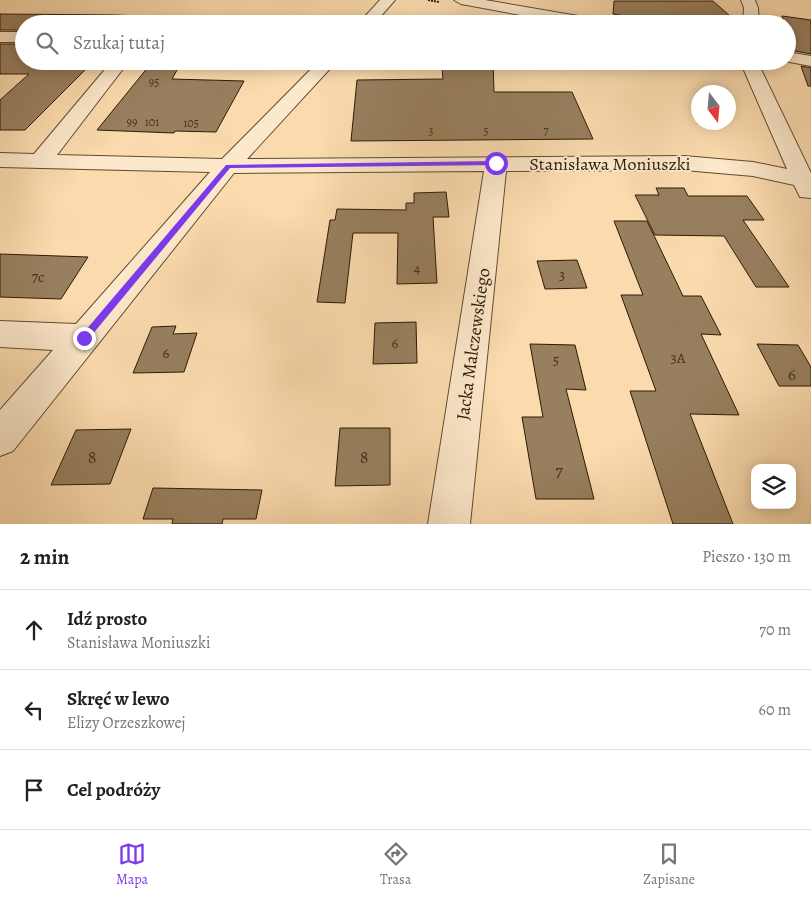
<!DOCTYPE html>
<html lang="pl">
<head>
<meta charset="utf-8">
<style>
  :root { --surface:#fff; --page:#f6f6f6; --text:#202124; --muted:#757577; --line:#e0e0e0; --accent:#7c3aed }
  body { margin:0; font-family:Alegreya,serif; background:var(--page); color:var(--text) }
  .controls { position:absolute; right:15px; bottom:15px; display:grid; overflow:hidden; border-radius:10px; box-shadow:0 2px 12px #0003 }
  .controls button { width:45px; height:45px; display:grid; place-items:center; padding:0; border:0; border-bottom:1px solid var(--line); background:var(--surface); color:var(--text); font:25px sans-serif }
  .compass { position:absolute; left:691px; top:85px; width:45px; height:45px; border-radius:50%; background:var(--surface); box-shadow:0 2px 12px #0003; rotate:164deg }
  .stop { position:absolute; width:15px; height:15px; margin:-11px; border:4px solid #7c3aed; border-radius:50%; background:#fff }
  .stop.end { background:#7c3aed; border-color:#fff; box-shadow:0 1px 5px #0008 }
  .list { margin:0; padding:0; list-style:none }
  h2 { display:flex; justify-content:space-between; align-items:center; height:65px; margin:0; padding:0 20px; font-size:21px }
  h2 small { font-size:16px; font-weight:400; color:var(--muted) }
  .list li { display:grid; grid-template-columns:32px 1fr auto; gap:15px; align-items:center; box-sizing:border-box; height:80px; padding:0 20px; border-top:1px solid var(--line) }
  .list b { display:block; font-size:19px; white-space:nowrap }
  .list p { margin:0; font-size:16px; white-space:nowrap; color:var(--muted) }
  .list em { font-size:16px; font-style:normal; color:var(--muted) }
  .icon { flex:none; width:28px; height:28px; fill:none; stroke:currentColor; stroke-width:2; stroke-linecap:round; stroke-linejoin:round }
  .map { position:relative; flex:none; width:811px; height:524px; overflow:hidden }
  .search { position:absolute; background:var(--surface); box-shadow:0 2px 12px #0003; left:15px; right:15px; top:15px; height:55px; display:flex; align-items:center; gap:12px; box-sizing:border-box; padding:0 18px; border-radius:28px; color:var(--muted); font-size:19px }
  .sheet { height:305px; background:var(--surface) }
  nav { display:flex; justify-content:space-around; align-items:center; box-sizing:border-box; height:70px; border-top:1px solid var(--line); background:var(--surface); font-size:14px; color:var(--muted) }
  nav a { display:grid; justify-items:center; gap:2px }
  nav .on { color:var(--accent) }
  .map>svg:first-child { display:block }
</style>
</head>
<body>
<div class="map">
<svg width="811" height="524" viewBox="0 0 811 524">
  <rect width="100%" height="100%" fill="#fbdbae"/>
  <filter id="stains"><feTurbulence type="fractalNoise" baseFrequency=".004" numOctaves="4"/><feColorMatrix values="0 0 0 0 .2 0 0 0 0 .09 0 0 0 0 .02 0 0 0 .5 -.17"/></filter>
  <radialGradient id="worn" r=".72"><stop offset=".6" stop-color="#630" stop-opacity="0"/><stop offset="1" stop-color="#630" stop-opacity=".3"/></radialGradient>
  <g fill="#987f5e" stroke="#2c1b08">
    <polygon points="614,1 713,1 739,24 672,24 613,14"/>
    <polygon points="0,14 115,15 139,16 131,24 24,24 24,30 0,30"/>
    <polygon points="782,16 811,20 811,54 795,51 787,29 787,24 785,24"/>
    <polygon points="0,44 24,44 24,61 94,61 25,130 0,130 0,100 29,74 0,74"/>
    <polygon points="153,61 182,61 172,79 244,81 216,132 175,131 174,133 97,130"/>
    <polygon points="453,61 493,61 494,92 572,92 593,139 351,141 357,80 443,79 442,67 454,67"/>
    <polygon points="801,66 811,68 811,86 808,86"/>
    <polygon points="656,188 684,188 688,196 747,196 764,220 743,220 789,287 756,287 724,236 655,235 635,195 659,195"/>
    <polygon points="446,192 449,217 433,217 437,283 397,284 398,233 353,233 345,303 317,302 330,220 335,220 337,209 406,210 406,203 414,203 414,193"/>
    <polygon points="614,221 647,221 683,296 701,296 721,335 701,334 739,415 690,414 733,524 673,524 630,391 656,391 621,295 643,295"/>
    <polygon points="0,254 88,257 61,299 0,297"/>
    <polygon points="577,260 587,288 545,289 537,261"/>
    <polygon points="416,322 417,363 373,364 375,323"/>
    <polygon points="176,326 173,334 197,333 184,372 133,373 152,327"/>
    <polygon points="530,344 575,345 586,390 566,389 594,499 536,499 522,417 543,417"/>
    <polygon points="757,344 798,345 811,367 811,386 779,386"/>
    <polygon points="340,428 390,428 390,485 335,486"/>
    <polygon points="131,429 110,484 51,485 76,430"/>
    <polygon points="153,488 262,490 256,519 223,519 222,524 172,524 173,519 143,519"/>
  </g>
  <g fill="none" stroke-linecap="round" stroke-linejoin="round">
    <g stroke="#604b32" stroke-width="2">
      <g id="minor">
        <polygon points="380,0 395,0 374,24 358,24"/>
        <polygon points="454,0 485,0 596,19 601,21 603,24 569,24 461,4"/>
        <polygon points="741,0 755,0 758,8 759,24 743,24 744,8"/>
        <rect x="0" y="32" width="24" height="10"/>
        <polygon points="787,52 811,56 811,66 784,61 787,61"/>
        <polygon points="112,61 129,61 57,155 222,159 319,61 337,61 247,159 684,156 753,162 787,169 740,61 757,61 811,173 811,198 800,197 794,185 753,176 684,170 506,171 470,524 428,524 484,171 234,173 13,451 0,456 0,410 53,350 0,347 0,321 76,324 210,172 0,167 0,153 34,154"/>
      </g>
    </g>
    <polyline stroke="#2c1b08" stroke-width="2" stroke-dasharray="2 1" stroke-linecap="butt" points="428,0 439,2"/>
    <use href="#minor" fill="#fce8ca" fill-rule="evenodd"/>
  </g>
  <polygon fill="#7c3aed" points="496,161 499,162 499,165 230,168 87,341 80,341 79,338 226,165"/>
  <g text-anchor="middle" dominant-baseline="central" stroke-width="4" stroke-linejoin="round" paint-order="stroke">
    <g font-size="12" fill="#47341e">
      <text x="154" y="82">95</text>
      <text x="132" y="122">99</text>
      <text x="152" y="122">101</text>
      <text x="191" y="123">105</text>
      <text x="546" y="130">7</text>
      <text x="431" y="131">3</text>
      <text x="486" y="131">5</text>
    </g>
    <g font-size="15" fill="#47341e">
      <text x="417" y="268">4</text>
      <text x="562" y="275">3</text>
      <text x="38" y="277">7c</text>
      <text x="395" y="343">6</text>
      <text x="166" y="353">6</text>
      <text x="678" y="358">3A</text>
      <text x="556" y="360">5</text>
    </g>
    <g font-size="18" fill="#2c1b08" stroke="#fce8ca">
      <text x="610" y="164">Stanisława Moniuszki</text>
      <text transform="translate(473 344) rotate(-82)">Jacka Malczewskiego</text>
    </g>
    <g font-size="18" fill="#47341e">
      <text x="792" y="374">6</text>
      <text x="92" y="457">8</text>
      <text x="364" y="457">8</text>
      <text x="559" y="470">7</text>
    </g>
  </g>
  <rect width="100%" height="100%" filter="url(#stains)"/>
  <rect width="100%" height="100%" fill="url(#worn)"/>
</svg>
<div class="controls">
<button><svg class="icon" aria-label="layers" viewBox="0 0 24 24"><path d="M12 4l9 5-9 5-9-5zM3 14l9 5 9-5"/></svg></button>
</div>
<svg class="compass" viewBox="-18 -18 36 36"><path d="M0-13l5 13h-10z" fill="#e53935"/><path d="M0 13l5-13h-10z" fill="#757577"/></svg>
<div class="stop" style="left:496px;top:163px"></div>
<div class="stop end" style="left:84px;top:338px"></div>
<div class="search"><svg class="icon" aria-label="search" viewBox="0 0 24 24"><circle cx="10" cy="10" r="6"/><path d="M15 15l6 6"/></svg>Szukaj tutaj</div>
</div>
<section class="sheet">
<h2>2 min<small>Pieszo · 130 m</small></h2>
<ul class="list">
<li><svg class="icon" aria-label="ahead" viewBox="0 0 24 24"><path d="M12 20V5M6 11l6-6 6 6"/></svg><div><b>Idź prosto</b><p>Stanisława Moniuszki</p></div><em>70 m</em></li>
<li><svg class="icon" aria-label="left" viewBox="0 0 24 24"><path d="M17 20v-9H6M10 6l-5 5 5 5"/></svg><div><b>Skręć w lewo</b><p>Elizy Orzeszkowej</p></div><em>60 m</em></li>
<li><svg class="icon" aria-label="arrive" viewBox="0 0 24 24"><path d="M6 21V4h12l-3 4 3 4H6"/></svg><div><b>Cel podróży</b></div></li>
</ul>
</section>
<nav>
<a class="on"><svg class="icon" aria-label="map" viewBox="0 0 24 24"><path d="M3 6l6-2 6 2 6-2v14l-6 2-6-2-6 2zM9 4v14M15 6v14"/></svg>Mapa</a>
<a><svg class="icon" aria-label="directions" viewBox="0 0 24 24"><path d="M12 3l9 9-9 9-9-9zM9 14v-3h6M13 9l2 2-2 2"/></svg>Trasa</a>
<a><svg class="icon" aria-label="saved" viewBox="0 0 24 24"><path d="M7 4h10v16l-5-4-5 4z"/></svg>Zapisane</a>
</nav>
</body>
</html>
